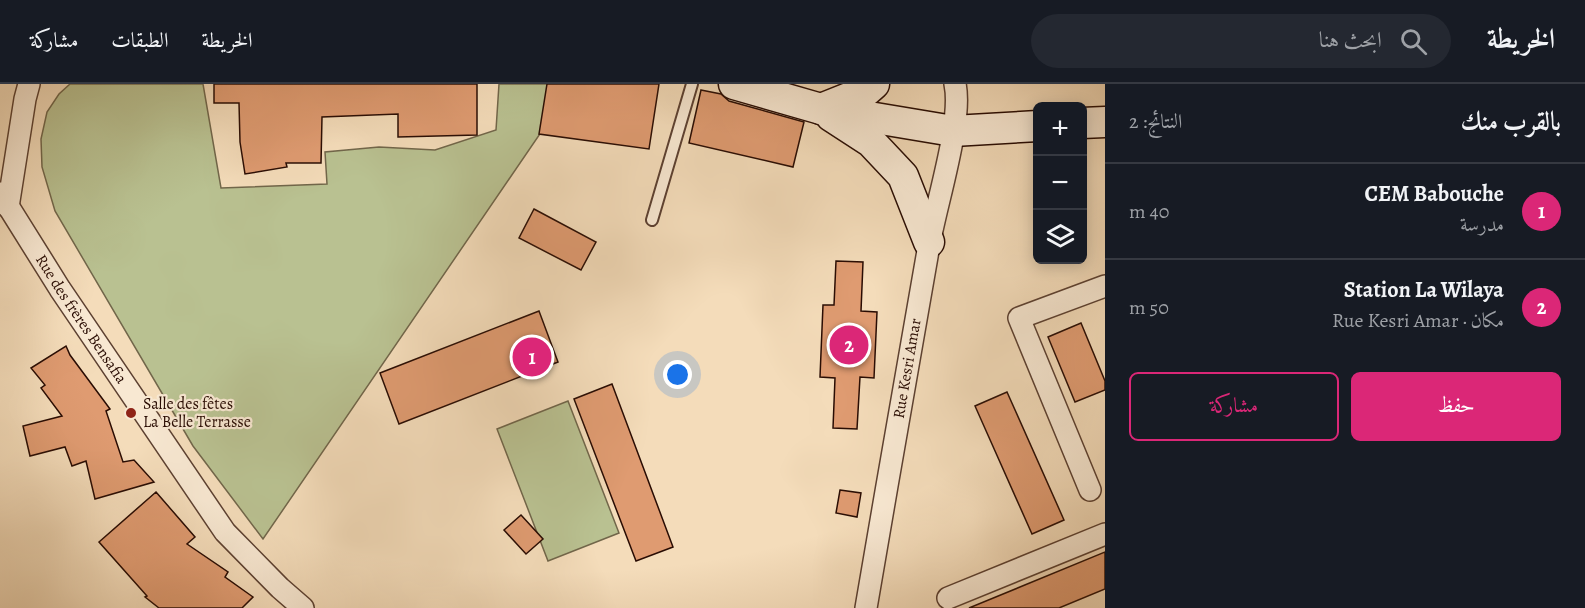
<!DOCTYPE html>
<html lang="ar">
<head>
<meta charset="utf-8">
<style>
  :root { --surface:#171b24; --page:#242831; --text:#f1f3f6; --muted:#9ea1a6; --line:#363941; --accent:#db2777 }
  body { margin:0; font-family:Alegreya,Amiri,serif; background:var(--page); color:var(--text); direction:rtl }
  .controls { position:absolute; right:18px; top:18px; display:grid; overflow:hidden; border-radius:9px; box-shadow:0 3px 15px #0003 }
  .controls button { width:54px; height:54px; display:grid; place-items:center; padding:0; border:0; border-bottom:2px solid var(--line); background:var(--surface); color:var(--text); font:30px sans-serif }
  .you { position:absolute; left:678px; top:291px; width:21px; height:21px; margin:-15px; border:4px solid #fff; border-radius:50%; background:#1a73e8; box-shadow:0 0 0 9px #1a73e833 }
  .badge { display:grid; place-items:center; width:39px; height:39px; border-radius:50%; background:var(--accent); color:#fff; font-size:20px; font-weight:700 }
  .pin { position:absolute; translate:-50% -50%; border:3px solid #fff; box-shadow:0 2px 6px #0006 }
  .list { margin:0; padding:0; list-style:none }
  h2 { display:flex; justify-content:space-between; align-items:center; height:78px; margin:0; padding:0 24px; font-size:26px }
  h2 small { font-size:20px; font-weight:400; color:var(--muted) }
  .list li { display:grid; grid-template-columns:39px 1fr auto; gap:18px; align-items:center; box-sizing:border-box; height:96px; padding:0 24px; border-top:2px solid var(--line) }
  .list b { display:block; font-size:22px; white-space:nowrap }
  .list p { margin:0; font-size:20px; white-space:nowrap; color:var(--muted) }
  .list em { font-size:20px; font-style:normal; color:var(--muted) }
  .actions { display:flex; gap:12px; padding:18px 24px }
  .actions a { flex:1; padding:14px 0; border:2px solid var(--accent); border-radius:9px; text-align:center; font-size:21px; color:var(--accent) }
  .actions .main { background:var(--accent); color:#fff }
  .icon { flex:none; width:33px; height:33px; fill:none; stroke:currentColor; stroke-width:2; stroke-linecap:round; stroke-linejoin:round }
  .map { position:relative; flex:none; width:1105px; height:524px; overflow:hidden; direction:ltr }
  header { display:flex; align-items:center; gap:36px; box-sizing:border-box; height:84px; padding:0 30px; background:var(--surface); border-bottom:2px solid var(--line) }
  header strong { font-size:28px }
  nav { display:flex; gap:33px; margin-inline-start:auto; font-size:21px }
  .search { width:420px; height:54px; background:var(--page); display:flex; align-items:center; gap:15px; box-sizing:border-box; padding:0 21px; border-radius:33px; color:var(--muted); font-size:22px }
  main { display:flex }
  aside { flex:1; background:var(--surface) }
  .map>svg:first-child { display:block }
</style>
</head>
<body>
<header>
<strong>الخريطة</strong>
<div class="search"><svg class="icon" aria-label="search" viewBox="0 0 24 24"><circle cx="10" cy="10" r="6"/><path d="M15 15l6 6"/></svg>ابحث هنا</div>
<nav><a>الخريطة</a><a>الطبقات</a><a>مشاركة</a></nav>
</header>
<main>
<aside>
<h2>بالقرب منك<small>النتائج: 2</small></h2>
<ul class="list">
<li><span class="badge">1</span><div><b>CEM Babouche</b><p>مدرسة</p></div><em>40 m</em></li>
<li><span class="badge">2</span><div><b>Station La Wilaya</b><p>مكان · Rue Kesri Amar</p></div><em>50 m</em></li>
</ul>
<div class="actions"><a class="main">حفظ</a><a>مشاركة</a></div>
</aside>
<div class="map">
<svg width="1105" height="524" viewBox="0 0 1105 524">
  <rect width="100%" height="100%" fill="#f4dcba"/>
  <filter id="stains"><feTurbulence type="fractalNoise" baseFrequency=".00333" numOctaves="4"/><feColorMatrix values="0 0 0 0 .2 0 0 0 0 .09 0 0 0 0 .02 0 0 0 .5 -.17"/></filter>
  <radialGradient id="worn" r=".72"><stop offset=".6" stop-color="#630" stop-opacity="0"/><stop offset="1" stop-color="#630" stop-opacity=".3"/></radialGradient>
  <g fill="#b9c191" stroke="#71664a" stroke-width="1.5">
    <polygon points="70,0 203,0 221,104 327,100 325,68 379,63 435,66 496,46 499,0 574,0 263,455 193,362 55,127 42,83 41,55 47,28 59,10"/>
    <polygon points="568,317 619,449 548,477 497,345"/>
  </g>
  <g fill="#df9b71" stroke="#290c03" stroke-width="1.5">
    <polygon points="214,0 477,0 477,51 398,53 398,30 322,33 321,79 286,79 287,83 245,90 240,58 239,19 214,19"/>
    <polygon points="547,0 659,0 649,65 539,50"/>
    <polygon points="701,6 721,10 729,17 804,38 793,83 689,59"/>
    <polygon points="534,125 596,158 581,186 519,154"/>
    <polygon points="836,177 863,178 861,227 877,228 874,294 860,293 857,345 833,344 835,294 820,293 823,221 834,221"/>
    <polygon points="539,227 558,278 399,340 380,289"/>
    <polygon points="1081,239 1105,297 1105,306 1075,318 1048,253"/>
    <polygon points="66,262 70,271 110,325 106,327 123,378 134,376 154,398 95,415 86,377 72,382 65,363 30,372 23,342 62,332 41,304 45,301 31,284"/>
    <polygon points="612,300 673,463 636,477 574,315"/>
    <polygon points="1007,308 1064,436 1032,450 975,322"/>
    <polygon points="840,406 861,409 857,433 836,429"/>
    <polygon points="156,408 195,453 187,460 228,488 225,493 253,513 242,524 159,524 145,513 147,512 99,458"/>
    <polygon points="521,431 543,455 526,470 504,446"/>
    <polygon points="1105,468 1105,505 1059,524 969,524"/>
  </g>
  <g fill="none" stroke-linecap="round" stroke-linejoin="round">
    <g stroke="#5c4031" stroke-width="14">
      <polyline id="lane" points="652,136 692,0"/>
    </g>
    <g stroke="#5c4031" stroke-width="24">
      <g id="street">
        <path id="s1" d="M0 109 60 205 225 448 280 504 303 524"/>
        <polyline points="8,123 25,15 29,0"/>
        <polyline points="1090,406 1019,234 1105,202"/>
        <polyline points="948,514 1105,450"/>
        <path id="s2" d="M866 524C887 403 907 282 929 161 936 120 963 37 955 0"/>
      </g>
    </g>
    <g stroke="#290c03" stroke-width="33">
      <g id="secondary">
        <polyline points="734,0 821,25 953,47 1038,42"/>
        <polyline points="821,25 866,7 874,0"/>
        <polyline points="831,32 871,58 903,92 929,158"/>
        <polyline points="1082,39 1105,38"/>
      </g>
    </g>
    <use href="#lane" stroke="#f8e8d2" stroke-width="10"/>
    <use href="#street" stroke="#f8e8d2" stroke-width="21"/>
    <use href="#secondary" stroke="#f8e8d2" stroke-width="30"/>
  </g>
  <circle fill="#8f2418" stroke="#f8e8d2" stroke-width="2" cx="131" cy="329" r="6"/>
  <g text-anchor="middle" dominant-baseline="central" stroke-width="4.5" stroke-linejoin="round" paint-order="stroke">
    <g font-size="16" fill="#290c03" stroke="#f8e8d2">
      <text stroke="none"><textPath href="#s1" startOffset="150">Rue des frères Bensafia</textPath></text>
      <text stroke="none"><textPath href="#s2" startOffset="243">Rue Kesri Amar</textPath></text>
    </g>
    <g font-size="16" fill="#290c03" stroke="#f8e8d2" text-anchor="start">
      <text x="143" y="320">Salle des fêtes<tspan x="143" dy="18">La Belle Terrasse</tspan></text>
    </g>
  </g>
  <rect width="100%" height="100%" filter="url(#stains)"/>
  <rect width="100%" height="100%" fill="url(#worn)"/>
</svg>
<div class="controls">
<button>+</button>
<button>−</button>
<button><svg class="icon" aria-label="layers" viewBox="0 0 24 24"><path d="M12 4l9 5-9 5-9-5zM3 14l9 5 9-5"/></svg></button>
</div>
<div class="you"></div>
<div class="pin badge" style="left:532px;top:273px">1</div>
<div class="pin badge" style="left:849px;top:261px">2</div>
</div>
</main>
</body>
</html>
